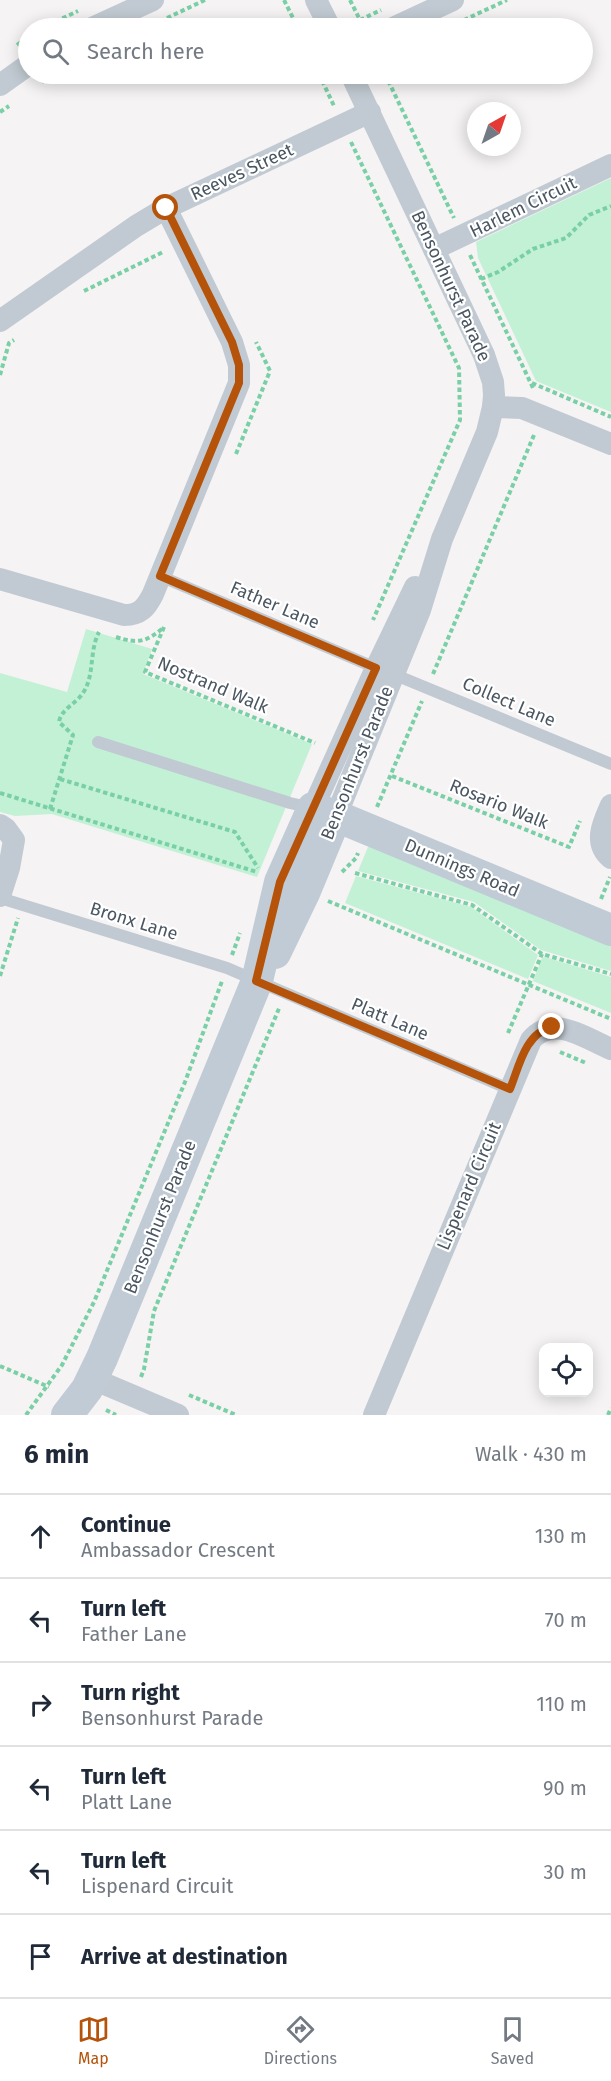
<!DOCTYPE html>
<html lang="en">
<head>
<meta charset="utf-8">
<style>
  :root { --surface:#fff; --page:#f2f2f3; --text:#1f2937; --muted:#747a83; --line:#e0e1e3; --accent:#b45309 }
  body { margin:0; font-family:"Fira Sans",sans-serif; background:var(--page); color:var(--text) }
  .controls { position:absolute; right:18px; bottom:18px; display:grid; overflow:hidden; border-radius:12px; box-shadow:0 3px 15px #0003 }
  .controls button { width:54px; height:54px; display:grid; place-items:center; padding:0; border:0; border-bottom:2px solid var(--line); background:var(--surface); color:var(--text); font:30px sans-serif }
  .compass { position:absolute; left:467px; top:102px; width:54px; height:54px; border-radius:50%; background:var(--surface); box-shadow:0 3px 15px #0003; rotate:40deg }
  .stop { position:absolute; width:18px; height:18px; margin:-14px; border:4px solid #b45309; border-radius:50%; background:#fff }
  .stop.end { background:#b45309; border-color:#fff; box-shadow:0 2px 6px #0008 }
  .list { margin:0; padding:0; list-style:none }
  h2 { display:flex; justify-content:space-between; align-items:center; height:78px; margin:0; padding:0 24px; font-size:26px }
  h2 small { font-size:20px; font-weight:400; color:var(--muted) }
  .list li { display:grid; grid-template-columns:39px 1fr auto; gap:18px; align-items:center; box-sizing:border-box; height:84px; padding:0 24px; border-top:2px solid var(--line) }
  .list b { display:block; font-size:22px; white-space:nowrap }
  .list p { margin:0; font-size:20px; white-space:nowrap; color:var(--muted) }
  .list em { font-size:20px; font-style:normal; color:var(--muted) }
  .icon { flex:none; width:33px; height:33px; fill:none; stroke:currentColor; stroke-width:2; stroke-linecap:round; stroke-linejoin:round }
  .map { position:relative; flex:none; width:611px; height:1415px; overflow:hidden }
  .search { position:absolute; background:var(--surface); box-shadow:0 3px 15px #0003; left:18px; right:18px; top:18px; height:66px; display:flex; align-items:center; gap:15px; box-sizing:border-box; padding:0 21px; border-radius:33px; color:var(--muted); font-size:22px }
  .sheet { height:582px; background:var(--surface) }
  nav { display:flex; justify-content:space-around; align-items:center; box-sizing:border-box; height:84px; border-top:2px solid var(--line); background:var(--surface); font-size:16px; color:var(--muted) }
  nav a { display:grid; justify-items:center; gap:3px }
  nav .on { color:var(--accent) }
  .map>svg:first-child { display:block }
</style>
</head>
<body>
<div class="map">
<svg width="611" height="1415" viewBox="0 0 611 1415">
  <rect width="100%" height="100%" fill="#f5f3f3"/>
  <g fill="#c3f1d5">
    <polygon points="611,178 611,412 536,381 478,258 476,242"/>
    <polygon points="86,629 152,649 143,674 312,744 257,877 52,814 15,816 0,812 0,673 67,692"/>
    <polygon points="374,843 611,942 611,971 541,950 474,902 358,871 368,847"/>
    <polygon points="356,876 471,907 538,955 528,979 345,903"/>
    <polygon points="545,957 611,977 611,1013 533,981 542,958"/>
  </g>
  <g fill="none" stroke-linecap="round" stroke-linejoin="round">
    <g stroke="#7ad0a6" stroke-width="4" stroke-dasharray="4.5 3" stroke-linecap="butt">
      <polyline points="284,0 298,28"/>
      <polyline points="350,0 364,28"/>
      <polyline points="167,18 205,0"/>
      <polyline points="360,20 381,10"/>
      <polyline points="464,20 507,0"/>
      <polyline points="42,28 78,11"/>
      <polyline points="17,45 28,37"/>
      <polyline points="319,74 334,106"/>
      <polyline points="385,74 454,218"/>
      <polyline points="42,82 55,74"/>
      <polyline points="0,112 9,106"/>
      <polyline points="351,142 459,368 460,420 373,620"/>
      <polyline points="470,255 534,390"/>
      <polyline points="481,279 498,272 533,249 566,238 589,215 611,206"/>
      <polyline points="84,291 163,252"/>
      <polyline points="0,375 9,343 14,340"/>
      <polyline points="532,383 611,417"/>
      <polyline points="236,454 270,371 256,342"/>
      <polyline points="164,627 145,672 315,743"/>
      <path d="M116 637C138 644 146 642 163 628"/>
      <polyline points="433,674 534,435"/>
      <polyline points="392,776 569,847 580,821"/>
      <polyline points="60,779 235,832 258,868"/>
      <polyline points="0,793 257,872"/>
      <polyline points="377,807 422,701"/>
      <path d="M50 809 73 735 59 722C61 709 76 704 83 693 95 675 89 651 99 632"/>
      <polyline points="342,872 356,858 358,853"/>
      <polyline points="355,873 472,905 542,954 611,974"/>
      <polyline points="601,899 610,877"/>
      <polyline points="328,901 611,1019"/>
      <polyline points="232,955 240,933"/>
      <polyline points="0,976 18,918"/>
      <polyline points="508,1033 542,954"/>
      <polyline points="560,1052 586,1063"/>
      <polyline points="0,1366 49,1387"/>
      <polyline points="141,1377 144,1369 154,1311 280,1006"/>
      <polyline points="189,1395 236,1415"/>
      <polyline points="106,1410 116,1415"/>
      <polyline points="26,1415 62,1365 94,1302 185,1082 222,981"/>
      <polyline points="608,1415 611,1408"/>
    </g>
    <g stroke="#c1cad2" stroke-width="12">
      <polyline points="160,576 376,668"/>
      <polyline points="393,674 611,764"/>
      <polyline points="98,742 290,803 312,808"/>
      <polyline points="0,898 227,968 509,1089"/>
    </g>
    <g stroke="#c1cad2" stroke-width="22">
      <polyline points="316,0 330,28"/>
      <polyline points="92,28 153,0"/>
      <polyline points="393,28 453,0"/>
      <polyline points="0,85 28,65"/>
      <polyline points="434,249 611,165"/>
      <polyline points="0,321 136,226 166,208 370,112"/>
      <polyline points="493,407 522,408 611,444"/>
      <path d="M0 579 124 615C140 615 146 608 153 594L239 383V365L232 342 166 208"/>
      <path d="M611 805C603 823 593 843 611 858"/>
      <polyline points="313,808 376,668 415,587"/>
      <polyline points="336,816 420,610 442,539 487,432 493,407 494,395 493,382 484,355 351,74"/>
      <polyline points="0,825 6,829 14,840 9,868 0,896"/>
      <polyline points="93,1379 178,1415"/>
      <path d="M374 1415 531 1040C553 1014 585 1038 611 1049"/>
    </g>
    <g stroke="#c1cbd6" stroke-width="32">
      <polyline points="275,953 304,893 336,816"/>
      <polyline points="67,1415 87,1389 102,1358 257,981 280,882 313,808 336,816 611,930"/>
    </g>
  </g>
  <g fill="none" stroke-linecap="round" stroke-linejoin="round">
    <path stroke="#b45309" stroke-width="8" d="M166 208 232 342 239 365V383L160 576 376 668 280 882 256 981 510 1089C519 1067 525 1033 552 1027"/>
  </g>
  <g text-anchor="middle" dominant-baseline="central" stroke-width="4.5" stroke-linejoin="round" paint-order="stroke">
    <g font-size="18" fill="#4a5661" stroke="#fff">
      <text transform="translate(242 172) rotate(-25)">Reeves Street</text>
      <text transform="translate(523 207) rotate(-26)">Harlem Circuit</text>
      <text transform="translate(451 286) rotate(65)">Bensonhurst Parade</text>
      <text transform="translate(275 605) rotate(23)">Father Lane</text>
      <text transform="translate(213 685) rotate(23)">Nostrand Walk</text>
      <text transform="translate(509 702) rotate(23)">Collect Lane</text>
      <text transform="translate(357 763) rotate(-68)">Bensonhurst Parade</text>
      <text transform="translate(499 804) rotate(22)">Rosario Walk</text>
      <text transform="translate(462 868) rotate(23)">Dunnings Road</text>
      <text transform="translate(134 921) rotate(17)">Bronx Lane</text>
      <text transform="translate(390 1019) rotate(23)">Platt Lane</text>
      <text transform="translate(469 1186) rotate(-67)">Lispenard Circuit</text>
      <text transform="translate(160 1217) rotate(-68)">Bensonhurst Parade</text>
    </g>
  </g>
</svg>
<div class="controls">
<button><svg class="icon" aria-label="locate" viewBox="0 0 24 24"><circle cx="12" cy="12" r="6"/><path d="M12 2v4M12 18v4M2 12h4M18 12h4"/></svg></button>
</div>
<svg class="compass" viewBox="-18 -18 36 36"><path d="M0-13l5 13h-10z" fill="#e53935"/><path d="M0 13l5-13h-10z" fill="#747a83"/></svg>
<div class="stop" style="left:166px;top:208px"></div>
<div class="stop end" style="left:552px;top:1027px"></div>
<div class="search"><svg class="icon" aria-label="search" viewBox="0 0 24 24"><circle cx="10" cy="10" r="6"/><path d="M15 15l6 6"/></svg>Search here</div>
</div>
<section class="sheet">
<h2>6 min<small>Walk · 430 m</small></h2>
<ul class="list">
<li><svg class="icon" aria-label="ahead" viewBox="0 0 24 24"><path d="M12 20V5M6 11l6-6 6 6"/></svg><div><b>Continue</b><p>Ambassador Crescent</p></div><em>130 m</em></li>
<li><svg class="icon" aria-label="left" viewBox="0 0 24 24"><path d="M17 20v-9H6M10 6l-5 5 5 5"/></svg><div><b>Turn left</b><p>Father Lane</p></div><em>70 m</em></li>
<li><svg class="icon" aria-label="right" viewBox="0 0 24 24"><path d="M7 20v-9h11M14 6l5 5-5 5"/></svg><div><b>Turn right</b><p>Bensonhurst Parade</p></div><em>110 m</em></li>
<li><svg class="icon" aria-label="left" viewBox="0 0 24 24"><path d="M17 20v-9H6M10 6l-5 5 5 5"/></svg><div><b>Turn left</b><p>Platt Lane</p></div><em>90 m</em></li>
<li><svg class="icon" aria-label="left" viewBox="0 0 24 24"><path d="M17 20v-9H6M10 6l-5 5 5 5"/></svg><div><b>Turn left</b><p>Lispenard Circuit</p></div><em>30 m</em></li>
<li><svg class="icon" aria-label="arrive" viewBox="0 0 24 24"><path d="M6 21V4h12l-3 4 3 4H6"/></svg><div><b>Arrive at destination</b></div></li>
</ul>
</section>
<nav>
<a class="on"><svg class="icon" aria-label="map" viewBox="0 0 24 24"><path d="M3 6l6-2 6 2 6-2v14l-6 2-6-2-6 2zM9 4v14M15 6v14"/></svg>Map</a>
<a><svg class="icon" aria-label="directions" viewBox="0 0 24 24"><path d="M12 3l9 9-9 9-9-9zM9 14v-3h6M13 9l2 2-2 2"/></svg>Directions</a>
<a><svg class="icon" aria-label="saved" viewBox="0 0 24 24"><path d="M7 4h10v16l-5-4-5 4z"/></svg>Saved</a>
</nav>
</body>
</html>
